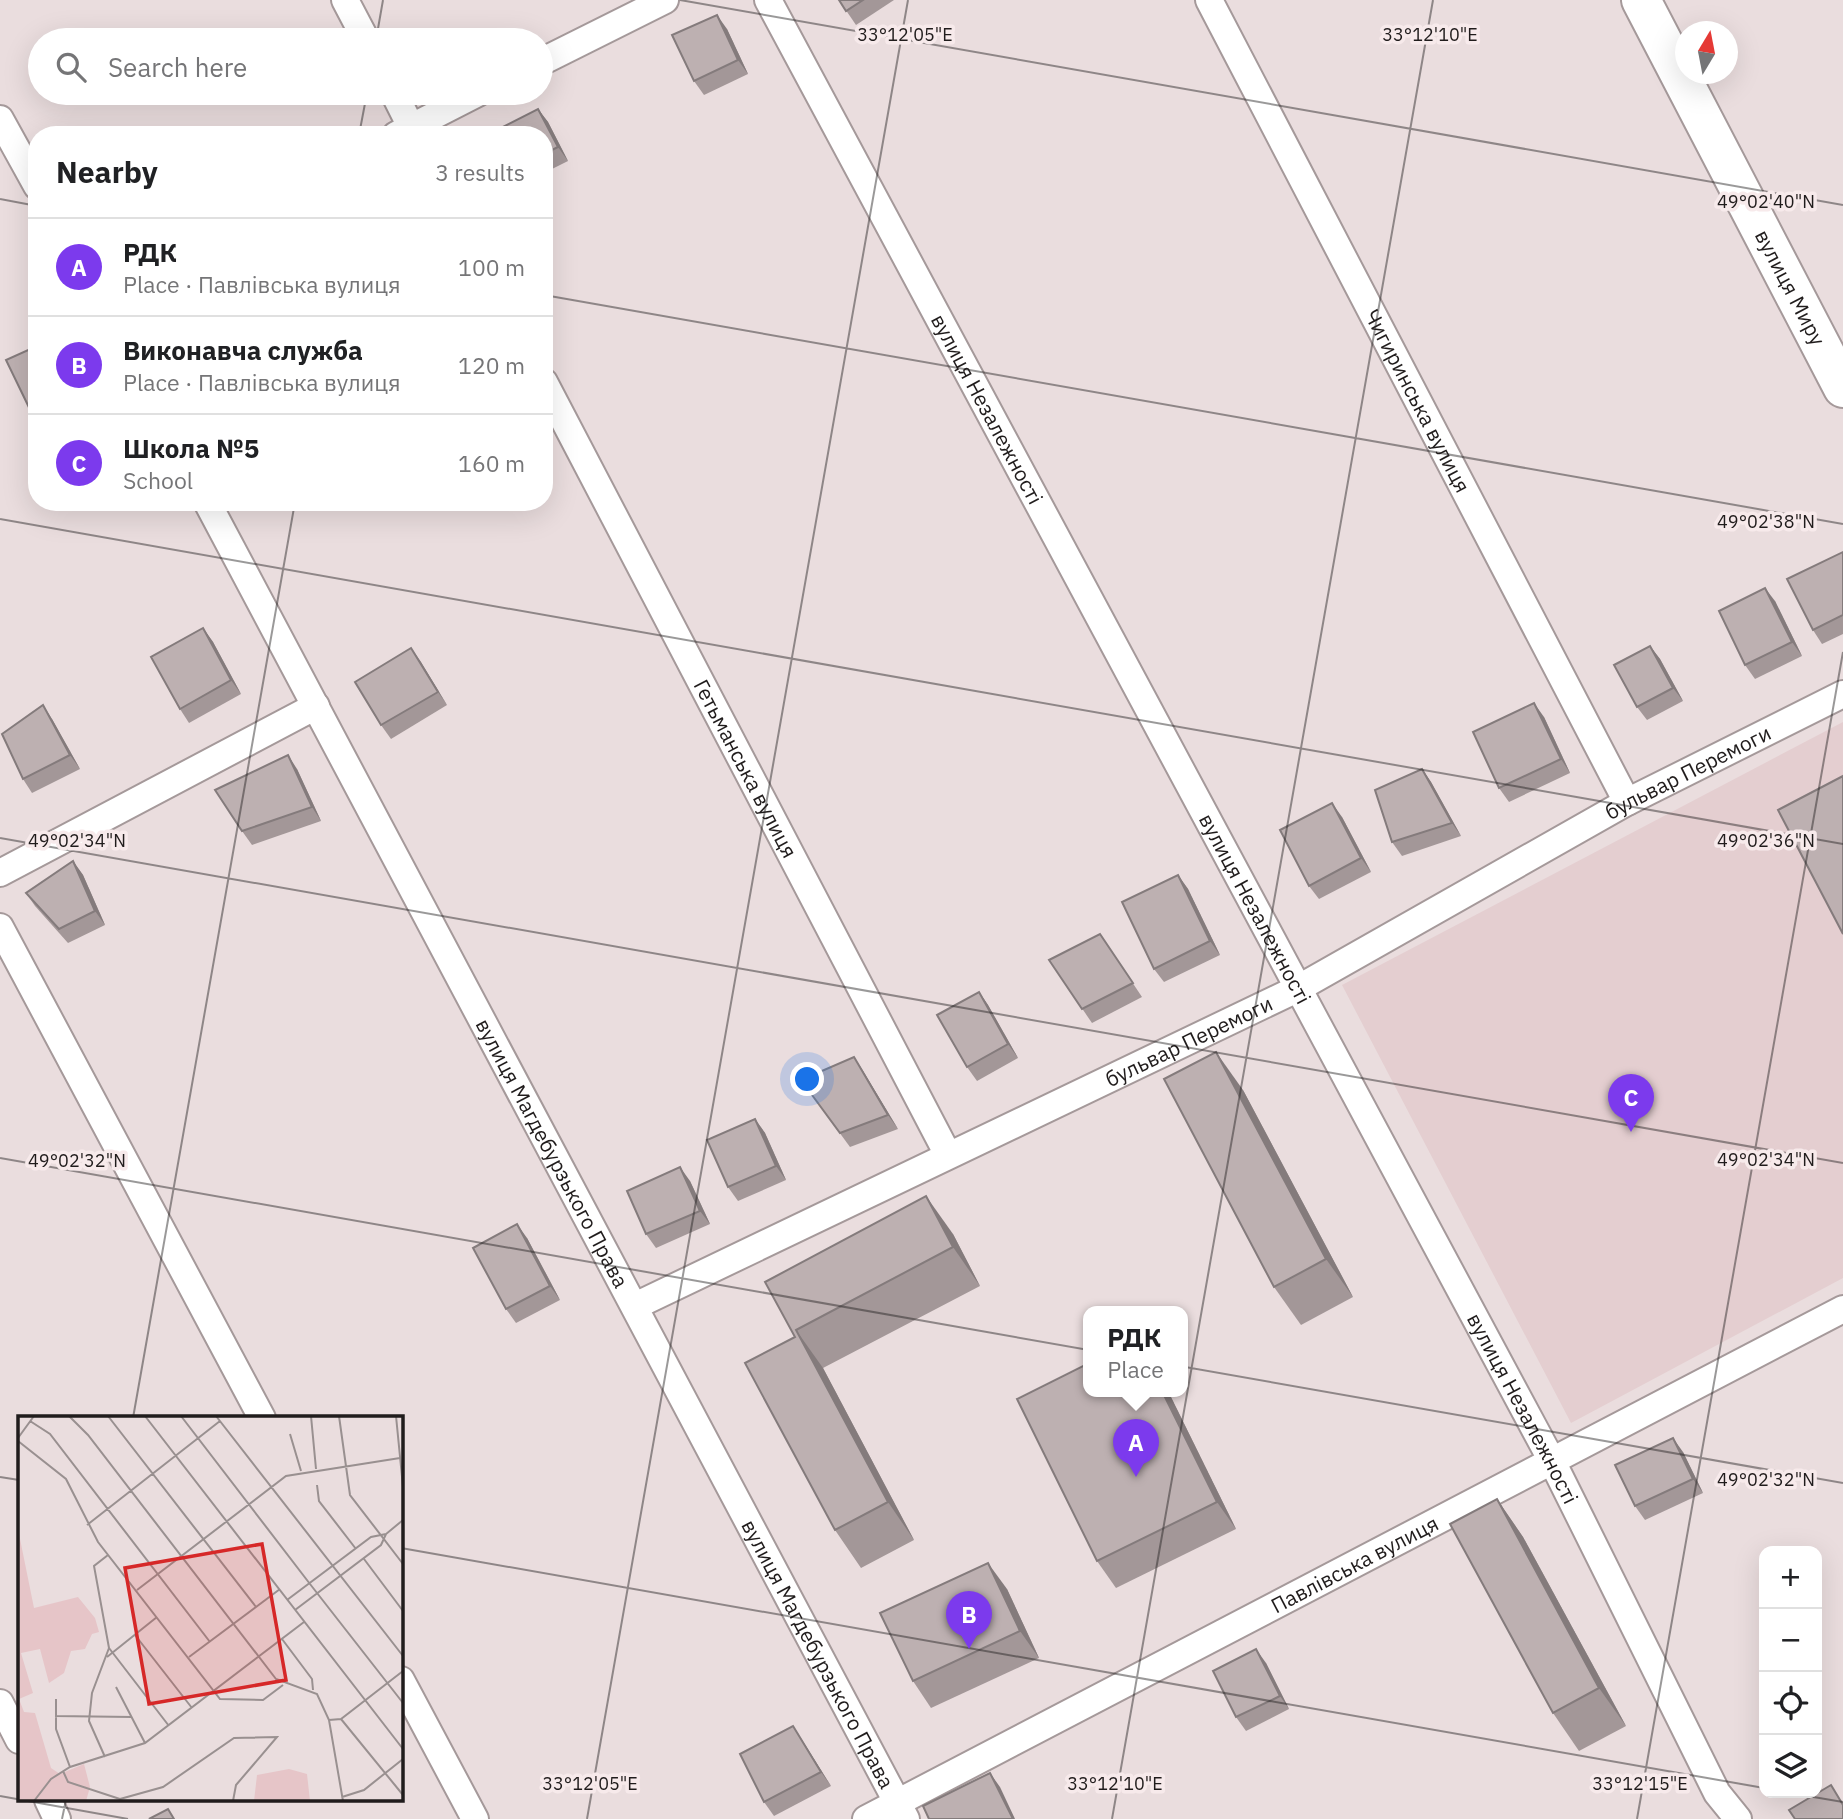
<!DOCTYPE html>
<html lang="en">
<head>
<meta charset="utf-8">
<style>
  :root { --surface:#fff; --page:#f2f2f2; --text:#202124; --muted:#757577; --line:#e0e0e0; --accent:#7c3aed }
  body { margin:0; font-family:"IBM Plex Sans",sans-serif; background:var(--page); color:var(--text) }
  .controls { position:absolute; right:21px; bottom:21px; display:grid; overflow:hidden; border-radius:14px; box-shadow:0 7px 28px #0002 }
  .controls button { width:63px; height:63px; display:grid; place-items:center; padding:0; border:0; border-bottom:2px solid var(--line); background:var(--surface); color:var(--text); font:35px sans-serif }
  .compass { position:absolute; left:1675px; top:21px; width:63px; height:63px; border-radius:50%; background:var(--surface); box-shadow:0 7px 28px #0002; rotate:10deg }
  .you { position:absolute; left:808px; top:1080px; width:24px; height:24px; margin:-18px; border:5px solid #fff; border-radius:50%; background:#1a73e8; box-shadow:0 0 0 10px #1a73e833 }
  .badge { display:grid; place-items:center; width:46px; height:46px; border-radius:50%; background:var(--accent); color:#fff; font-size:23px; font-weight:700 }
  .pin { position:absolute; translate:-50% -58px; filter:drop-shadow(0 2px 4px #0008) }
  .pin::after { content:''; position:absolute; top:37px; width:24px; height:21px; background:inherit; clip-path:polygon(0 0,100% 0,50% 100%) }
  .popup { position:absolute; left:1083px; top:1306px; width:105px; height:91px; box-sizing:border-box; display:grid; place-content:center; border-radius:14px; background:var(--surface); filter:drop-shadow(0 2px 5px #0005); font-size:23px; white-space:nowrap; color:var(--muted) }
  .popup b { font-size:26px; color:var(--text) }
  .popup::after { content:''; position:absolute; left:50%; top:100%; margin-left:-14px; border:14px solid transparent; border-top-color:var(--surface) }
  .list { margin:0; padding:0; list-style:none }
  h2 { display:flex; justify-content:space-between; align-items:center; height:91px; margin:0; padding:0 28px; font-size:30px }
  h2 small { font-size:23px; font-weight:400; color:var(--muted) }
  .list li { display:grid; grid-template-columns:46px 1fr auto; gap:21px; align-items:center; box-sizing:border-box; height:98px; padding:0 28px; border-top:2px solid var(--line) }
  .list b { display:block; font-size:26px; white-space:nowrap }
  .list p { margin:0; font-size:23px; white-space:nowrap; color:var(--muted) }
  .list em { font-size:23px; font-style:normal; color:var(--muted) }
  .icon { flex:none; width:38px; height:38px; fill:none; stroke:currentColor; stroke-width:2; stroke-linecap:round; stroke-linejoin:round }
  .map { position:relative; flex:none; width:1843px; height:1819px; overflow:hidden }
  .search { position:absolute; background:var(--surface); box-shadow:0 7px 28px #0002; left:28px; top:28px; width:525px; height:77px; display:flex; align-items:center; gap:18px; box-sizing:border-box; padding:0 24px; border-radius:38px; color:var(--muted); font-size:26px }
  .panel { position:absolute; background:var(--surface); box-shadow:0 7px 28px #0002; left:28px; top:126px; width:525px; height:385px; border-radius:28px }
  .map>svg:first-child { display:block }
</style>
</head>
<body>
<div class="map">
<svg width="1843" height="1819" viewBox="0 0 1843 1819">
  <rect width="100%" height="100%" fill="#eaddde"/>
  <polygon fill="#e4ced0" points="1843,722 1843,1278 1571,1423 1342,985"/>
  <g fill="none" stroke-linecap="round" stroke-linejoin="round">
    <g stroke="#a5999a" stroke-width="30">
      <g id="street">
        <polyline points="345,0 366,40"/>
        <path id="s1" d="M768 0 1553 1463 1717 1793 1738 1819"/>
        <path id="s2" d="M1209 0 1627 802"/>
        <polyline points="541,62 665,0"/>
        <polyline points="394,93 415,135"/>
        <polyline points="0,119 37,186"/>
        <polyline points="396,135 478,93"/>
        <path id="s3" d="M544 382 948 1155"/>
        <path id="s4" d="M207 502 906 1819"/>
        <polyline points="0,873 316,706"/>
        <polyline points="0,927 262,1418"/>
        <path id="s5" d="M635 1306 1297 989 1627 802 1843 694"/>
        <polyline points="401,1680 475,1819"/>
        <polyline points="0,1703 19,1740"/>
        <polyline points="48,1800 57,1819"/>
        <path id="s6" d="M866 1819 1843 1309"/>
      </g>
    </g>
    <g stroke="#a5999a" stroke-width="42">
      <g id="primary">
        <path id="s7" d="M1641 0 1843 388"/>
      </g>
    </g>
    <use href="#street" stroke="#fff" stroke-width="26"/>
    <use href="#primary" stroke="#fff" stroke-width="38"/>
  </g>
  <g fill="#a39798">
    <polygon points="839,0 894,0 856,25"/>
    <polygon points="727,29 748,74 704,95 694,81"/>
    <polygon points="538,109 548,122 568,161 544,173 544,135"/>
    <polygon points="1843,552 1843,634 1822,644 1813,630"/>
    <polygon points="1775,601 1802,656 1755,679 1745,665"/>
    <polygon points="203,628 213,642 241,694 189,723 180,709"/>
    <polygon points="1650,646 1660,659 1683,701 1647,720 1637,707"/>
    <polygon points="411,648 447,705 391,739 381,725"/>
    <polygon points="1544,717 1570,773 1509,802 1499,788"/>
    <polygon points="52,719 80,769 32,793 23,779"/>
    <polygon points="297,769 321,821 252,845 242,831"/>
    <polygon points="1422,769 1431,782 1461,836 1402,856 1392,842"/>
    <polygon points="1342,817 1371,872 1319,899 1309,886"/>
    <polygon points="73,861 83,875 105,925 68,943 35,906 26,893"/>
    <polygon points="1178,875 1188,889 1220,955 1164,982 1154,969"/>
    <polygon points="1100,934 1142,997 1092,1023 1049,960"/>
    <polygon points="979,992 988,1005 1018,1058 977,1081 967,1067"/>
    <polygon points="854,1057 863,1071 898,1129 850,1147 801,1080"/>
    <polygon points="1243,1090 1353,1297 1301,1325 1274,1287"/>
    <polygon points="755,1119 765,1133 786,1180 738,1201 728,1187"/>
    <polygon points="690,1181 710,1224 656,1248 646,1234"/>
    <polygon points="953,1234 980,1286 823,1368 914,1540 861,1568 835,1530 795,1337 765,1282"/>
    <polygon points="527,1238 560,1300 516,1323 506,1309"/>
    <polygon points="1168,1391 1236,1529 1116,1588 1097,1561"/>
    <polygon points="1683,1452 1703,1493 1645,1520 1635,1506"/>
    <polygon points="1497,1499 1523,1537 1626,1726 1579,1751 1553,1713"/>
    <polygon points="1007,1589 1039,1658 931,1708 913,1681"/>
    <polygon points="1266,1663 1289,1709 1246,1731 1236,1717"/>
    <polygon points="802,1740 831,1786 774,1816 764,1802"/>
  </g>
  <g fill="#847b7c">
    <polygon points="717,15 727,29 748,74 738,60"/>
    <polygon points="538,109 548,122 568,161 558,147"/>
    <polygon points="1765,588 1775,601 1802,656 1792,642"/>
    <polygon points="203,628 213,642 241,694 231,680"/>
    <polygon points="1650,646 1660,659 1683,701 1673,688"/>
    <polygon points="411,648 421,662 447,705 438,692"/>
    <polygon points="1534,703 1544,717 1570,773 1561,759"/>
    <polygon points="43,705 52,719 80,769 70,755"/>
    <polygon points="288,755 297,769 321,821 312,807"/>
    <polygon points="1422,769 1431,782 1461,836 1452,823"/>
    <polygon points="1332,803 1342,817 1371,872 1361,858"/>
    <polygon points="73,861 83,875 105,925 95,911"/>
    <polygon points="1178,875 1188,889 1220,955 1210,941"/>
    <polygon points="979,992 988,1005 1018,1058 1008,1044"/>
    <polygon points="1216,1052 1243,1090 1353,1297 1326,1259"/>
    <polygon points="854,1057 863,1071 898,1129 888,1115"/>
    <polygon points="755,1119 765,1133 786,1180 776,1166"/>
    <polygon points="680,1167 690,1181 710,1224 700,1211"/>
    <polygon points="926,1196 953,1234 980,1286 953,1247"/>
    <polygon points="517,1224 527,1238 560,1300 550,1286"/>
    <polygon points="796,1330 823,1368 914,1540 888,1502"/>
    <polygon points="1162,1391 1168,1391 1236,1529 1217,1502"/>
    <polygon points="1673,1438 1683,1452 1703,1493 1693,1479"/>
    <polygon points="1497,1499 1523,1537 1626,1726 1599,1688"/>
    <polygon points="988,1563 1007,1589 1039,1658 1020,1631"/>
    <polygon points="1256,1649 1266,1663 1289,1709 1280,1696"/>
    <polygon points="793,1726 802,1740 831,1786 821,1772"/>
    <polygon points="990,1773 1000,1787 1015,1819 1013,1819"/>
  </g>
  <g fill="#bdb0b1" stroke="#847b7c" stroke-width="2">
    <polygon points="839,0 863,0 846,11"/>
    <polygon points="717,15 738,60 694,81 672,35"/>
    <polygon points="538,109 558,147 544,154 544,135 487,135"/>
    <polygon points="37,346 37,424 6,360"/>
    <polygon points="1843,552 1843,615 1813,630 1787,579"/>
    <polygon points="1765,588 1792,642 1745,665 1719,611"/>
    <polygon points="203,628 231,680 180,709 151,657"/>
    <polygon points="1650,646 1673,688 1637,707 1614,665"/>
    <polygon points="411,648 438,692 381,725 355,682"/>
    <polygon points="1534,703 1561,759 1499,788 1473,732"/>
    <polygon points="43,705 70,755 23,779 2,734"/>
    <polygon points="288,755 312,807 242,831 215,790"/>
    <polygon points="1422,769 1452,823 1392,842 1375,790"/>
    <polygon points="1843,776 1843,934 1778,810"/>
    <polygon points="1332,803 1361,858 1309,886 1280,830"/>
    <polygon points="73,861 95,911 59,929 26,893"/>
    <polygon points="1178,875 1210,941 1154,969 1122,902"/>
    <polygon points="1100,934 1133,983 1082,1009 1049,960"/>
    <polygon points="979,992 1008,1044 967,1067 937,1015"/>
    <polygon points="1216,1052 1326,1259 1274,1287 1164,1079"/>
    <polygon points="854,1057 888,1115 840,1133 801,1080"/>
    <polygon points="755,1119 776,1166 728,1187 707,1140"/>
    <polygon points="680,1167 700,1211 646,1234 627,1191"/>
    <polygon points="926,1196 953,1247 796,1330 888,1502 835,1530 745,1363 795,1337 765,1282"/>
    <polygon points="517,1224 550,1286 506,1309 473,1248"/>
    <polygon points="1089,1363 1089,1391 1162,1391 1217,1502 1097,1561 1017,1399"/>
    <polygon points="1673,1438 1693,1479 1635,1506 1615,1465"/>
    <polygon points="1497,1499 1599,1688 1553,1713 1450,1524"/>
    <polygon points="988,1563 1020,1631 913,1681 880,1613"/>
    <polygon points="1256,1649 1280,1696 1236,1717 1213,1671"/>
    <polygon points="793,1726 821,1772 764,1802 740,1754"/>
    <polygon points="990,1773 1013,1819 929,1819 923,1806"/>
    <polygon points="1831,1785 1843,1805 1843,1819 1795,1819 1789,1810"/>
    <polygon points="168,1809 174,1819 149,1819"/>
  </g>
  <path fill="none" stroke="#201c1c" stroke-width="2" stroke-opacity="0.45" d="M680 0 1843 205M376 40 383 0M359 135 367 93M0 199 37 206M544 295 1843 524M0 519 1843 844M0 838 1843 1163M0 1158 1843 1483M133 1418 295 502M0 1477 19 1480M401 1548 1764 1788M1790 1793 1843 1802M0 1796 128 1819M62 1819 66 1800M587 1819 908 0M1112 1819 1433 0M1637 1819 1843 652"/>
  <g text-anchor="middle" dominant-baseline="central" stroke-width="7" stroke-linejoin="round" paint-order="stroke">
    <g font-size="21" fill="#201c1c" stroke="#f7eaeb">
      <text stroke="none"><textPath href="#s7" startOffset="324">вулиця Миру</textPath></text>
      <text stroke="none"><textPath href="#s2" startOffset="452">Чигиринська вулиця</textPath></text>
      <text stroke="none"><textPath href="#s1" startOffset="464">вулиця Незалежності</textPath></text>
      <text stroke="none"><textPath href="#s3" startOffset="436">Гетьманська вулиця</textPath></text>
      <text stroke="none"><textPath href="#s5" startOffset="1181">бульвар Перемоги</textPath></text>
      <text stroke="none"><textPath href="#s1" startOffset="1031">вулиця Незалежності</textPath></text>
      <text stroke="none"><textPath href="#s5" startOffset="614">бульвар Перемоги</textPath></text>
      <text stroke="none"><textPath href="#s4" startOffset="737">вулиця Магдебурзького Права</textPath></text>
      <text stroke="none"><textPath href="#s1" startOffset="1598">вулиця Незалежності</textPath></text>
      <text stroke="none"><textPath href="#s6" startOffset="551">Павлівська вулиця</textPath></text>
      <text stroke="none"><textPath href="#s4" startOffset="1304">вулиця Магдебурзького Права</textPath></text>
    </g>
  </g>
  <g transform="translate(18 1416)">
    <rect width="385" height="385" fill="#eaddde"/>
    <path d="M0 113 16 192 60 181 77 202 81 216 74 218 67 233 53 235 46 257 31 267 22 233 3 237 15 277 1 283 6 296 17 297 33 352 42 358 66 348 72 371 68 385H0ZM271 353 289 358 292 385H236L239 359Z" fill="#e6c5c8"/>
    <path fill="none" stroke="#999090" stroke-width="2" d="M51 0 70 19 258 263 299 278 311 304 325 385M90 0 238 191M127 0 385 333M163 0 292 168M198 0 385 240M293 0 298 53M321 0 332 79 385 148M378 0 385 71M12 5 32 18 192 226M272 18 283 55M0 22 16 0M0 25 48 63 80 126 202 283 245 284 265 269M299 69 301 85 338 133M69 109 202 5M346 143 385 195M292 168 385 287M119 174 268 60 382 42M269 184 353 121 368 118M277 194 363 129 368 118 385 104M117 219 174 292M264 223 294 263 295 274M91 232 151 310M89 241 139 201M171 241 262 173M98 271 127 327M38 283V313L52 351M37 300 114 301M323 303 385 379M311 304 323 303 385 255M87 341 71 305 74 277 91 232 76 150 90 139M45 355 50 366 108 385M324 381 346 374 385 343M102 383 145 371 216 322 259 321 218 369 215 385M16 385 33 363 52 351 127 327 286 206"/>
    <path fill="#d62828" fill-opacity="0.15" stroke="#d62828" stroke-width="3.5" d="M244 128 268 264 131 288 107 152Z"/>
    <rect width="385" height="385" fill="none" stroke="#201c1c" stroke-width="3.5"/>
  </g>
  <g font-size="18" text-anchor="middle" fill="#201c1c" stroke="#f7eaeb" stroke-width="7" stroke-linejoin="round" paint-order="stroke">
    <text x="905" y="41">33°12'05"E</text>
    <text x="1430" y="41">33°12'10"E</text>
    <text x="1766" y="208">49°02'40"N</text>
    <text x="1766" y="528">49°02'38"N</text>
    <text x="1766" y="847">49°02'36"N</text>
    <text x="77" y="847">49°02'34"N</text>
    <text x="1766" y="1166">49°02'34"N</text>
    <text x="77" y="1167">49°02'32"N</text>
    <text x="1766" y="1486">49°02'32"N</text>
    <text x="590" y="1790">33°12'05"E</text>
    <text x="1115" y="1790">33°12'10"E</text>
    <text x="1640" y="1790">33°12'15"E</text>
  </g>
</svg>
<div class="controls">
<button>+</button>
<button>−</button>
<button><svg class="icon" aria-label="locate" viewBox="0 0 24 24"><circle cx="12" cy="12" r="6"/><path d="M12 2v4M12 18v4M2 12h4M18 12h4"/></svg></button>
<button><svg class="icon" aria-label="layers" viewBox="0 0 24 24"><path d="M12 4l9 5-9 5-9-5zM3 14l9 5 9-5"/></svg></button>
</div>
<svg class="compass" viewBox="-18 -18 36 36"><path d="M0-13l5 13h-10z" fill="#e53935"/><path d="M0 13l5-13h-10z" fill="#757577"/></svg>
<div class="you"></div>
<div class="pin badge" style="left:1136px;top:1477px">A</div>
<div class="popup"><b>РДК</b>Place</div>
<div class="pin badge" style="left:969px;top:1649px">B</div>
<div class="pin badge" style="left:1631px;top:1132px">C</div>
<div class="search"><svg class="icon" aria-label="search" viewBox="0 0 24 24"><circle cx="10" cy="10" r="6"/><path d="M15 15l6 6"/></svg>Search here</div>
<section class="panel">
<h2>Nearby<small>3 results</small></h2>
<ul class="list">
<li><span class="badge">A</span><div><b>РДК</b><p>Place · Павлівська вулиця</p></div><em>100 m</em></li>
<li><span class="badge">B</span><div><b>Виконавча служба</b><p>Place · Павлівська вулиця</p></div><em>120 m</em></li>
<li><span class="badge">C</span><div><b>Школа №5</b><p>School</p></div><em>160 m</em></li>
</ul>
</section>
</div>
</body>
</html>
